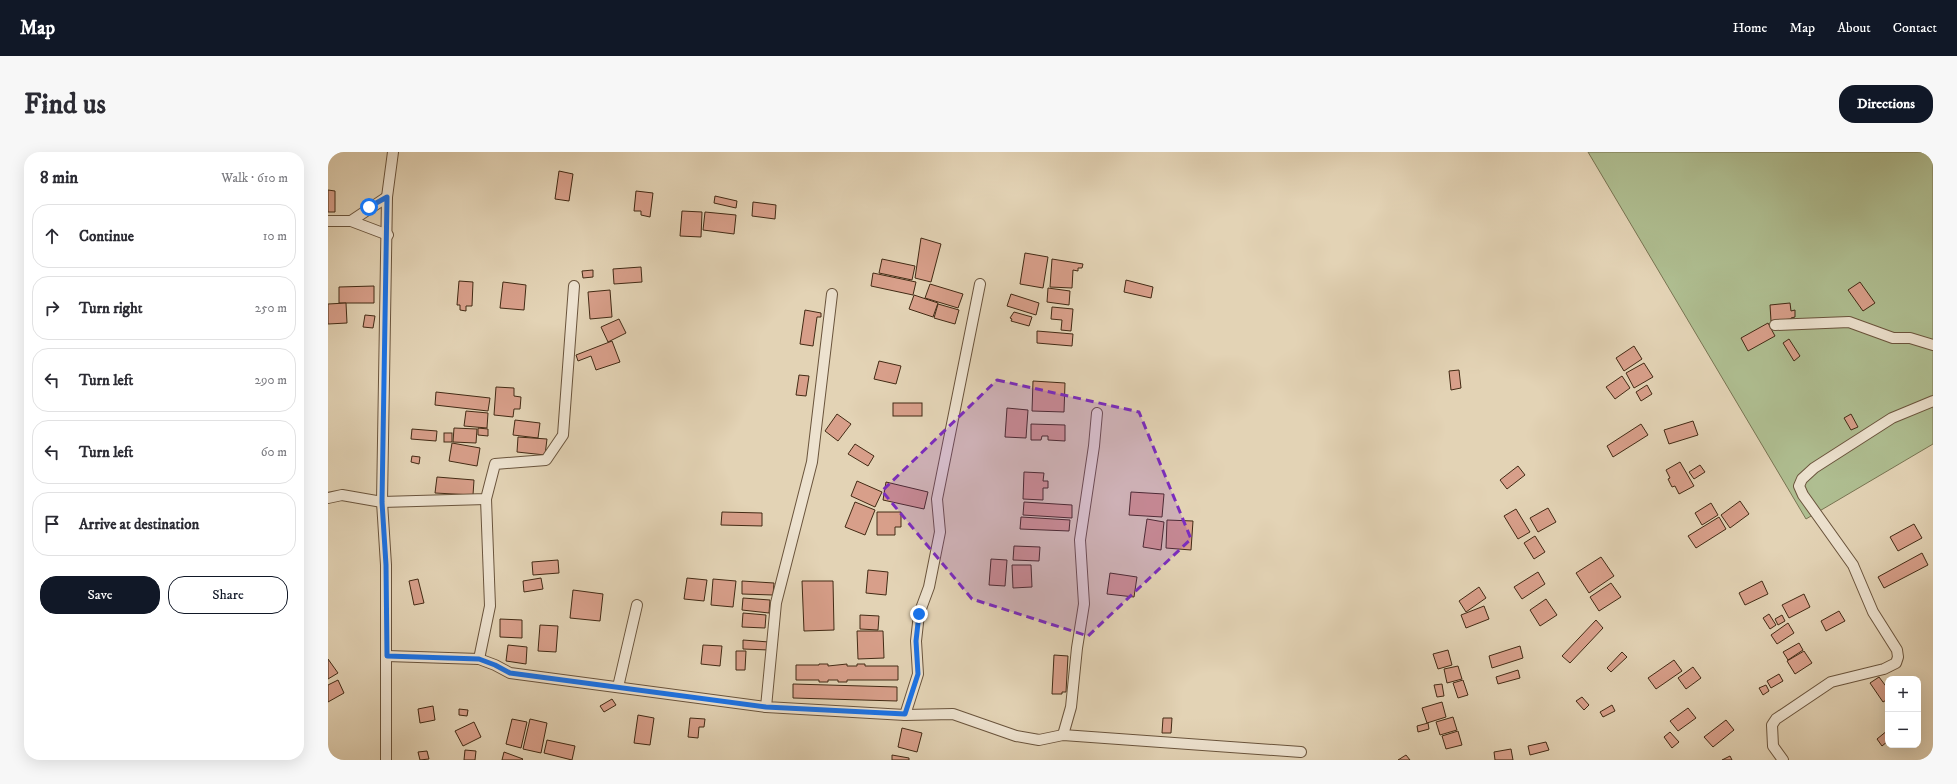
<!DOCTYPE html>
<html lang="en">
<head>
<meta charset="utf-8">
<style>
  :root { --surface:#fff; --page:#f7f7f7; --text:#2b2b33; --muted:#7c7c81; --line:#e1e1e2; --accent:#111827 }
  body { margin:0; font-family:"IM FELL DW Pica",serif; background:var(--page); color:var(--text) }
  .controls { position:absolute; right:12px; bottom:12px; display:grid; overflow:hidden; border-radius:8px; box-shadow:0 4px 16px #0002 }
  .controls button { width:36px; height:36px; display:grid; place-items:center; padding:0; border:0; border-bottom:1px solid var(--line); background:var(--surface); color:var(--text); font:20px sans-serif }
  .stop { position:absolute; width:12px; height:12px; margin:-9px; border:3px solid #1a73e8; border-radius:50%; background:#fff }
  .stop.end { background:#1a73e8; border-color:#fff; box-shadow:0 1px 4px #0008 }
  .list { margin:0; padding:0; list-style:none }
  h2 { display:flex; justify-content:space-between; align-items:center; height:52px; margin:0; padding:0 16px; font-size:17px }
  h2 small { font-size:13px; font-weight:400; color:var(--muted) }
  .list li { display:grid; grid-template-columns:26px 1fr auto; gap:12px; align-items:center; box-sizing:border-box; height:64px; margin:0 8px 8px; padding:0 8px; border:1px solid var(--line); border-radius:16px }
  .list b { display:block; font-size:15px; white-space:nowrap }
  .list em { font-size:13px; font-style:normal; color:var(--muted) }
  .actions { display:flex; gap:8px; padding:12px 16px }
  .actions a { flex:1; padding:9px 0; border:1px solid var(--accent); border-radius:16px; text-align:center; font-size:14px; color:var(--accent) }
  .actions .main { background:var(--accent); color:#fff }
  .icon { flex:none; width:22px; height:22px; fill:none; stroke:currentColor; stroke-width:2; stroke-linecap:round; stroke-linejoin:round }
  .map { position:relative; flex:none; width:1605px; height:608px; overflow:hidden; border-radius:16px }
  header { display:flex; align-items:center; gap:24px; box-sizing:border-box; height:56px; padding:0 20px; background:var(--accent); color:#fff }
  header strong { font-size:19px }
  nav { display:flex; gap:22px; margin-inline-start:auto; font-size:14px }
  .intro { display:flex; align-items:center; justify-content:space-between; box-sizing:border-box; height:96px; padding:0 24px }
  h1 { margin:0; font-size:28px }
  .button { padding:10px 18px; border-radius:16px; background:var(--accent); color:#fff; font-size:14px; font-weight:700 }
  main { display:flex; gap:24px; padding:0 24px }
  aside { flex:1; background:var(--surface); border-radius:16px; box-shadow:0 4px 16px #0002 }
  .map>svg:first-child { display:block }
</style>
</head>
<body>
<header>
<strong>Map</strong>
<nav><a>Home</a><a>Map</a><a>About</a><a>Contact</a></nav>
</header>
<div class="intro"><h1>Find us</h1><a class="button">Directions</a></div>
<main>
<aside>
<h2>8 min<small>Walk · 610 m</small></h2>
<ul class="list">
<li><svg class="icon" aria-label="ahead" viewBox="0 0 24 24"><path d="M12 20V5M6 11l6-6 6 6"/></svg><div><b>Continue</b></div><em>10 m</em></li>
<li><svg class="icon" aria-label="right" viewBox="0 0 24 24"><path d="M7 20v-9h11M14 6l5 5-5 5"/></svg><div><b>Turn right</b></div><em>250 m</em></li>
<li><svg class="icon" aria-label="left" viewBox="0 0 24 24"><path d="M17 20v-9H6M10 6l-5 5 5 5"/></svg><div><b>Turn left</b></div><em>290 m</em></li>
<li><svg class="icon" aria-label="left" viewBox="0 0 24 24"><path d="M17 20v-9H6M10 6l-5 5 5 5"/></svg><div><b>Turn left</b></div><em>60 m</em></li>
<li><svg class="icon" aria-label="arrive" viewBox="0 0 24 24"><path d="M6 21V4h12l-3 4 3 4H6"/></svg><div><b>Arrive at destination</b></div></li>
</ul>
<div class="actions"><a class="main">Save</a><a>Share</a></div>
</aside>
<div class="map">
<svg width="1605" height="608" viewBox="0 0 1605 608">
  <rect width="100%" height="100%" fill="#e3d3b5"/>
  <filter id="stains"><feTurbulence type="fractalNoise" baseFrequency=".005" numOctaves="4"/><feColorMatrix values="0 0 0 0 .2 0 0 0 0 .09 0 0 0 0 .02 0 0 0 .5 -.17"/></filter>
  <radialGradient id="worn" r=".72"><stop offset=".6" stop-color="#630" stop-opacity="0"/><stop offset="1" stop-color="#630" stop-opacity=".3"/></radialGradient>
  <polygon fill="#afbe91" stroke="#787452" points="1260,0 1605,0 1605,292 1478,367"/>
  <g fill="#d89f8a" stroke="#422a14">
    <polygon points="231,19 245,22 241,49 227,47"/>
    <polygon points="0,38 7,39 7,60 0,60"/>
    <polygon points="308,39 325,41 322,65 313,63 313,59 306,59"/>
    <polygon points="387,44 409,49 408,56 386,51"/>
    <polygon points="425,50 448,53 447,67 424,64"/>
    <polygon points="354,59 374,60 373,85 352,84"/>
    <polygon points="377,60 408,63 406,82 375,78"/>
    <polygon points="593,86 613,92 603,130 587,126"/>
    <polygon points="697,101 720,105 715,136 692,132"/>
    <polygon points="554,107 587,114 584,128 551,121"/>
    <polygon points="724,107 755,112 754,116 750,116 750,119 745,118 744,136 722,135"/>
    <polygon points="313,115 314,130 286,132 285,117"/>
    <polygon points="265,118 265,125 255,126 254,119"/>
    <polygon points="545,121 588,130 585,143 543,134"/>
    <polygon points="798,128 825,135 823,146 796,140"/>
    <polygon points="131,129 145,130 144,154 138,154 138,159 132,158 132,153 129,153"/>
    <polygon points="175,130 198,133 196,158 172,156"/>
    <polygon points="1532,130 1547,151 1535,159 1520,138"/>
    <polygon points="602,132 635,142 630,156 597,146"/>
    <polygon points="46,134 46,151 11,151 11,135"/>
    <polygon points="720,136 742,139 741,153 719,150"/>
    <polygon points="282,138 284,165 262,167 260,140"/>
    <polygon points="683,142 711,151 708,163 679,154"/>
    <polygon points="586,143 610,151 605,165 581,157"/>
    <polygon points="18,151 19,171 0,172 0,152"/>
    <polygon points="1462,151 1463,159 1467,158 1467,165 1463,166 1463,167 1443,169 1442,153"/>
    <polygon points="610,152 631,158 627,172 606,166"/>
    <polygon points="724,155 745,157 743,179 733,178 734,168 723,167"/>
    <polygon points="477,158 493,161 493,165 489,165 485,194 472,192"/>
    <polygon points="686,160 704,165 701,174 683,169 684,167 682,166"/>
    <polygon points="37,163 47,164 45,176 35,175"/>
    <polygon points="291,167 298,181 280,190 273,175"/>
    <polygon points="1440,171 1447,184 1420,199 1413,186"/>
    <polygon points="709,179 745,182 744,194 709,191"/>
    <polygon points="1461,187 1472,204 1466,209 1455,191"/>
    <polygon points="284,189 292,210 268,218 263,204 250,209 248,203"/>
    <polygon points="1306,194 1314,207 1296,219 1288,206"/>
    <polygon points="551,209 573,214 568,232 546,227"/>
    <polygon points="1316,211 1325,225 1306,236 1298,221"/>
    <polygon points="1131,218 1133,236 1123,238 1121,219"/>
    <polygon points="471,223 481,224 478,244 468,243"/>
    <polygon points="1294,224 1302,236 1287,247 1278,235"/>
    <polygon points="705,229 737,231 736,260 704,259"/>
    <polygon points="1319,233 1324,242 1313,249 1308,240"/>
    <polygon points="168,235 186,236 186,244 193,245 192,257 186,257 185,265 166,263"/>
    <polygon points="108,240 162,246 160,259 107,253"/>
    <rect x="565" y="251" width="29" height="13"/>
    <polygon points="679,256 700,258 698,286 677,285"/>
    <polygon points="138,259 160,261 159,276 136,274"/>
    <polygon points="509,262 523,272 510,289 497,279"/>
    <polygon points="1523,262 1530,275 1523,278 1516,266"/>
    <polygon points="187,268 212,271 210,286 185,283"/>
    <polygon points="1365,269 1370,283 1341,292 1336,278"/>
    <polygon points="703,272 737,273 737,289 720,288 720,284 714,284 713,288 703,288"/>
    <polygon points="1313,272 1320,283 1285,305 1279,294"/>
    <polygon points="126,276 149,277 148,291 125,290"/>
    <polygon points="150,276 160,277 160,284 150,283"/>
    <polygon points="84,277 109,279 108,289 83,287"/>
    <rect x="116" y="281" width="8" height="9"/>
    <polygon points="190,285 219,287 217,303 189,300"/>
    <polygon points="124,291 152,296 149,314 121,309"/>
    <polygon points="527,292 546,304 540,314 520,302"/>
    <polygon points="84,304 92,305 91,312 83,310"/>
    <polygon points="1352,310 1366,334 1351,342 1347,334 1344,335 1340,327 1342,326 1338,318"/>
    <polygon points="1372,313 1377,320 1366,327 1361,320"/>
    <polygon points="1190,314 1197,323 1179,337 1172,328"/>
    <polygon points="696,320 716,321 715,329 720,329 720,336 715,336 715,348 695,347"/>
    <polygon points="109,325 146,328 145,343 107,341"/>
    <polygon points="529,329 554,340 547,355 523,344"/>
    <polygon points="558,330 600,340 596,357 555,348"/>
    <polygon points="803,340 836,342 834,365 801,363"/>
    <polygon points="1412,349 1421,362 1402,376 1393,363"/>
    <polygon points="527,350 547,358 537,383 517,375"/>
    <polygon points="696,350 744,353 744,366 695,363"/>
    <polygon points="1383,351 1390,363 1374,373 1367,361"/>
    <polygon points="1220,356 1228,370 1210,380 1202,366"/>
    <polygon points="1188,357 1202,380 1190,387 1176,364"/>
    <polygon points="394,360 434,361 434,374 393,373"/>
    <polygon points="549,360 573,360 573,375 567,375 567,383 549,383"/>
    <polygon points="693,365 742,368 741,379 692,377"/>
    <polygon points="1391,365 1398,377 1368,396 1360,384"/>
    <polygon points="819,367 836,370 833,398 815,395"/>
    <polygon points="839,368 865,369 863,398 838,396"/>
    <polygon points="1586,372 1594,386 1570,399 1562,385"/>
    <polygon points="1207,384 1217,400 1206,407 1196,391"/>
    <polygon points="686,394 712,395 711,409 685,408"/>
    <polygon points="1594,401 1600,413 1556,436 1550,425"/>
    <polygon points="1273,405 1286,424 1261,441 1248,421"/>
    <polygon points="663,407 679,408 677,434 661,433"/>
    <polygon points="230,408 231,421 205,423 204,410"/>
    <polygon points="684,413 703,413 704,435 685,436"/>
    <polygon points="540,418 560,420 558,443 538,441"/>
    <polygon points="1210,420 1217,432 1194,447 1186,435"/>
    <polygon points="782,421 809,425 806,445 779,442"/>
    <polygon points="213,426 215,437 196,440 195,429"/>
    <polygon points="359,426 379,428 376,449 356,447"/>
    <polygon points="90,427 96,451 86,453 81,429"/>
    <polygon points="385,427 408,429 405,455 383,453"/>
    <polygon points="414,429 446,431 445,443 414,442"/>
    <polygon points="474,429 505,429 506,478 476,479"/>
    <polygon points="1434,429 1440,442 1417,453 1411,441"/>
    <polygon points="1283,431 1293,445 1271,459 1262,445"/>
    <polygon points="1151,435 1158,446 1138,460 1131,449"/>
    <polygon points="245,438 275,442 272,469 242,466"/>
    <polygon points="1476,442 1482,455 1461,466 1454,453"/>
    <polygon points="415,446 442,448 441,461 414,458"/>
    <polygon points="1218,447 1229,463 1212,474 1202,458"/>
    <polygon points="1156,454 1161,467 1138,476 1133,463"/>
    <polygon points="1511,459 1517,469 1498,479 1493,469"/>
    <polygon points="415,461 438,463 437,476 414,475"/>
    <polygon points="1441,462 1448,473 1442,477 1435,466"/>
    <polygon points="532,463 551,464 550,478 532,477"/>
    <polygon points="1454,463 1457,469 1450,473 1447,467"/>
    <polygon points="172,467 194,468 194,486 172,485"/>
    <polygon points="1268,468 1275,476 1242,511 1234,504"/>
    <polygon points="1460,471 1466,481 1449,492 1443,483"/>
    <polygon points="212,473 230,474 228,500 210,499"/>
    <polygon points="529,479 555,479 556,506 530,507"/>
    <polygon points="415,488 441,490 441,498 415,497"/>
    <polygon points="1471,491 1475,498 1460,508 1455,500"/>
    <polygon points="180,493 199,495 198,512 178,509"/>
    <polygon points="375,493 394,494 392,514 373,512"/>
    <polygon points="1192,494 1195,506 1164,516 1161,504"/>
    <polygon points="1120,498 1124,513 1110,517 1105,502"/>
    <polygon points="408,499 418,499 417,518 408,518"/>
    <polygon points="1476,499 1484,511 1467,522 1459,509"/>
    <polygon points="1294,500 1299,505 1283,520 1279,516"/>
    <polygon points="726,503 740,504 738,540 734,540 734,542 724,542"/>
    <polygon points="0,507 10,521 0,527"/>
    <polygon points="1346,508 1354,519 1328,537 1320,526"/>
    <polygon points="491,512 500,512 500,514 519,512 519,514 529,514 529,512 537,512 537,514 570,514 570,528 519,528 519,530 510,530 510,528 500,528 500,530 491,530 491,528 468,528 468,513 491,513"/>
    <polygon points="1130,514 1134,527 1119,531 1116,517"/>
    <polygon points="1365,515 1373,526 1358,537 1350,526"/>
    <polygon points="1190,518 1192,526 1170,532 1168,525"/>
    <polygon points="1451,522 1455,529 1443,536 1439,529"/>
    <polygon points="1551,525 1560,537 1560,547 1555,550 1542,531"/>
    <polygon points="10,528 16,541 0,550 0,533"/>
    <polygon points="1135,528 1140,543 1130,546 1125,531"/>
    <polygon points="465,532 569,535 569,549 465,546"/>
    <polygon points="1114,532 1116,544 1109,545 1106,533"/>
    <polygon points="1438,533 1441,539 1435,543 1431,536"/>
    <polygon points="1254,545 1261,553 1256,558 1248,549"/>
    <polygon points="284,547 288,553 276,560 272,554"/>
    <polygon points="1114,550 1118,565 1099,571 1094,556"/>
    <polygon points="1284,553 1287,559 1275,565 1272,560"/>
    <polygon points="105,554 107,568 92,571 90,557"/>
    <polygon points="1360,556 1368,566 1350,579 1342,569"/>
    <polygon points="131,557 140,558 139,564 131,563"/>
    <polygon points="310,563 326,566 322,593 306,591"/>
    <polygon points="1125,565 1129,578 1112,583 1108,570"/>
    <polygon points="362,566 377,567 376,575 371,575 370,586 360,585"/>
    <polygon points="835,566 844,566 843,581 834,581"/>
    <polygon points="184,567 199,570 193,596 178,592"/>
    <polygon points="202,567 219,571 213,601 195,597"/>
    <polygon points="1398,568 1406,578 1385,595 1376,585"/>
    <polygon points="146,570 153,585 135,594 127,579"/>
    <polygon points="1100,571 1101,577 1090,580 1089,574"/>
    <polygon points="574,576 594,581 589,600 570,595"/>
    <polygon points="1560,578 1560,589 1554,594 1549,587"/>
    <polygon points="1130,579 1134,593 1118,597 1114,584"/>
    <polygon points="1342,580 1351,590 1344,596 1336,585"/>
    <polygon points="219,588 247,594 244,608 216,601"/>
    <polygon points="1218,590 1221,598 1202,603 1200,594"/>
    <polygon points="1183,597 1185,608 1167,608 1166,600"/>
    <polygon points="137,598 148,599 147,608 136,608"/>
    <polygon points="99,599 101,607 92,608 90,600"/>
    <polygon points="176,600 195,607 194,608 174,608"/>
    <polygon points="564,603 581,606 581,608 564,608"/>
    <polygon points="1078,603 1082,608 1070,608"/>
    <polygon points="1402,604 1404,608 1394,608"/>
  </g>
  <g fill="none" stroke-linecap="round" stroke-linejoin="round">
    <g stroke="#6a543c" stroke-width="12">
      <g id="street">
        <polyline points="0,69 23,69 60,83"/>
        <polyline points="23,69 59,45"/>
        <polyline points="504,142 484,310 448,451 438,555 577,563 625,562 688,584 711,588 735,583 973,600"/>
        <polyline points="1447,173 1521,170 1565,186 1582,186 1605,193"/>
        <polyline points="0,346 14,343 54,350 158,347 167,312 218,308 235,283 246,134"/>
        <polyline points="59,504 151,507 167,513 182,521 438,555"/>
        <polyline points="151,507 162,454 158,347"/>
        <polyline points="290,535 309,453"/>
        <polyline points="577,563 590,522 588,489 591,462 601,435 612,380 609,347 652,132"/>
        <polyline points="735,583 743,555 749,496 756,452 752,388 766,294 769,261"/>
        <polyline points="58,608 58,413 54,350 59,45 65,0"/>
        <polyline points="1455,608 1445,594 1444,573 1448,567 1503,530 1556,517 1568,511 1570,505 1569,498 1545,460 1525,413 1475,343 1471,334 1474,327 1486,316 1564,266 1605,249"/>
      </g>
    </g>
    <use href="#street" stroke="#ede2cf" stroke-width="10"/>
  </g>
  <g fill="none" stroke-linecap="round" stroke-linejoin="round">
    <polyline stroke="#1a73e8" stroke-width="5" points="41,55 59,45 54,350 58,413 59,504 151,507 167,513 182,521 438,555 577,562 590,522 588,489 591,462"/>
  </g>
  <path fill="#7b2cbf" fill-opacity="0.2" stroke="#7b2cbf" stroke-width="3" stroke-dasharray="8 5" stroke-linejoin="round" d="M669 228 811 260 863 387 760 484 644 447 554 339Z"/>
  <rect width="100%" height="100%" filter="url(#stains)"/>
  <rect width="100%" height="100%" fill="url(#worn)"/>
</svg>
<div class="controls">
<button>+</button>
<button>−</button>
</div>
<div class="stop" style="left:41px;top:55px"></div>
<div class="stop end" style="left:591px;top:462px"></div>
</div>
</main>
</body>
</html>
